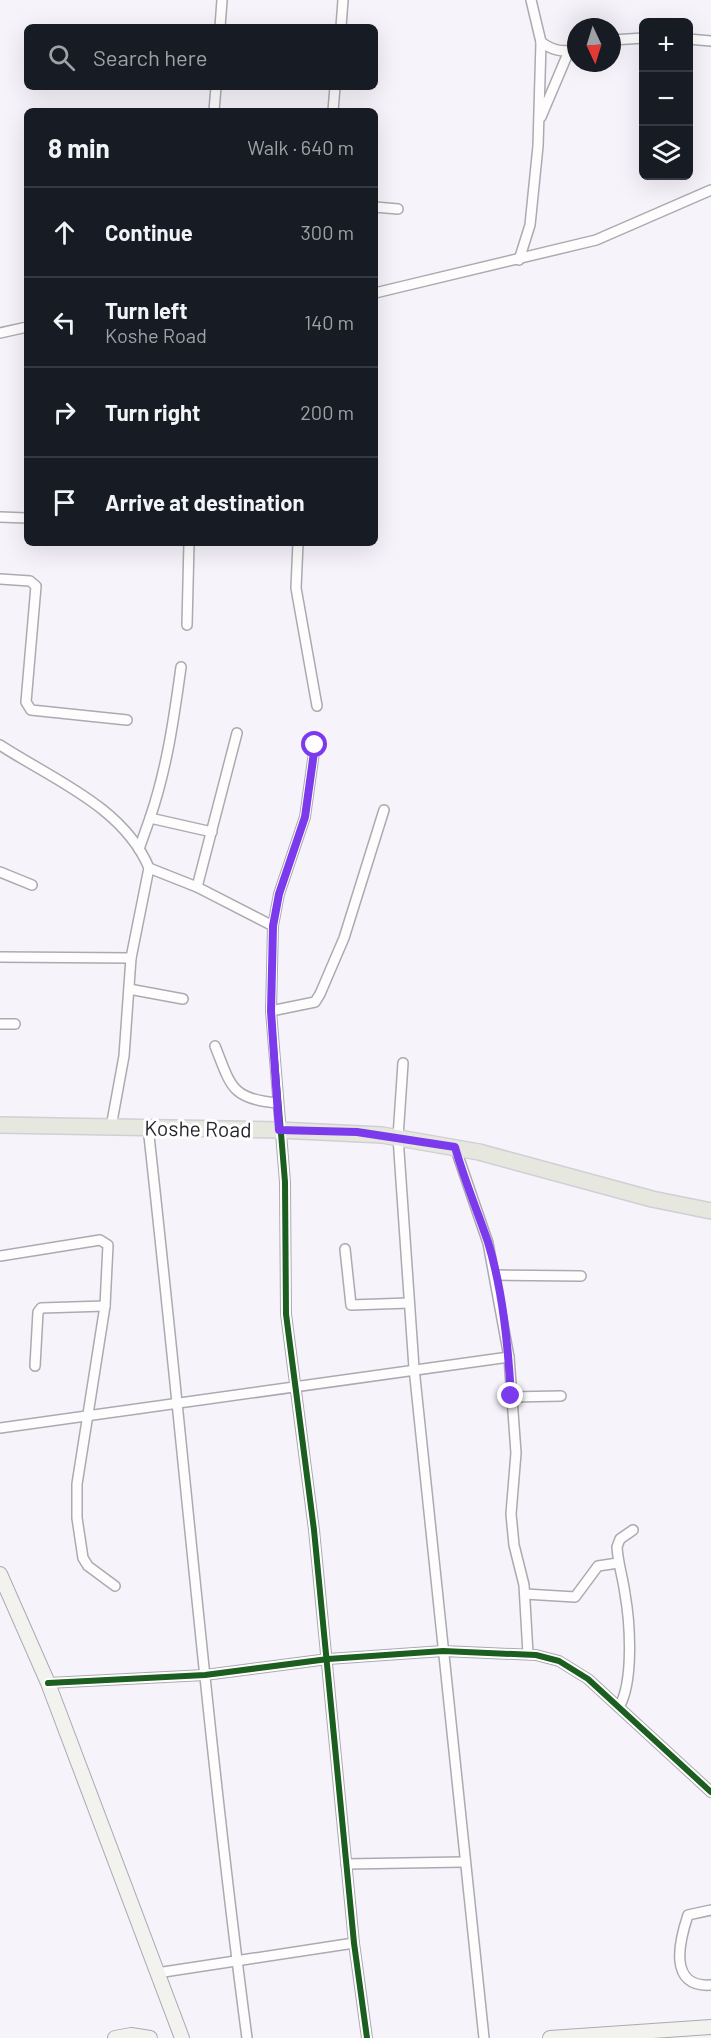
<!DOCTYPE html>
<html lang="en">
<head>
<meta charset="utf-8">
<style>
  :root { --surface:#171b24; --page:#242831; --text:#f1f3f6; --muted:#9ea1a6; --line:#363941 }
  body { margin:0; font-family:Barlow,sans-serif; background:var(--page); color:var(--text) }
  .controls { position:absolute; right:18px; top:18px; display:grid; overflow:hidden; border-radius:9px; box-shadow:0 6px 24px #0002 }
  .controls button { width:54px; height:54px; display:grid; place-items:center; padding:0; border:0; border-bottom:2px solid var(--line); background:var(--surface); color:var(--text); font:30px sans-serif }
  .compass { position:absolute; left:567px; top:18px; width:54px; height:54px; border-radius:50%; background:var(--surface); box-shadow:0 6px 24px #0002; rotate:176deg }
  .stop { position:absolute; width:18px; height:18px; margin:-14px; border:4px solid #7c3aed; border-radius:50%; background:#fff }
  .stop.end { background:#7c3aed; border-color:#fff; box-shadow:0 2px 6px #0008 }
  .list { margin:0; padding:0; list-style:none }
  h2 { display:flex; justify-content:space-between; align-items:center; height:78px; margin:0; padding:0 24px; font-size:26px }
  h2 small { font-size:20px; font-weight:400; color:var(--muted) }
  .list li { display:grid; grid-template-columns:39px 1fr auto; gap:18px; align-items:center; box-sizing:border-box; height:90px; padding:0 24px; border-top:2px solid var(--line) }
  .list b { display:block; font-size:22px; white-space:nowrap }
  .list p { margin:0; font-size:20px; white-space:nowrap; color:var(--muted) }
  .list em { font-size:20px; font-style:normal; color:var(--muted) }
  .icon { flex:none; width:33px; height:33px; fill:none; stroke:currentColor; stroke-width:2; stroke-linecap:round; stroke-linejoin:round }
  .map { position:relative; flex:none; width:711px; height:2038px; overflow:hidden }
  .search { position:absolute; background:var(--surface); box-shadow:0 6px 24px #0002; left:24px; top:24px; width:354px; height:66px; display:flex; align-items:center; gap:15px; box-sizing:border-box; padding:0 21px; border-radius:9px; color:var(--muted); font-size:22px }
  .panel { position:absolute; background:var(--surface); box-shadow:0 6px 24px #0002; left:24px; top:108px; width:354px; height:438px; border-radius:9px }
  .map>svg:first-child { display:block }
</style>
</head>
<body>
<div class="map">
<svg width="711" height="2038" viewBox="0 0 711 2038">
  <rect width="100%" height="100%" fill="#f7f3fa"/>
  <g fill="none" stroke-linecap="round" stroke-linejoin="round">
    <g stroke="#ada9b0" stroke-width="12">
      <g id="street">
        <polyline points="220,27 222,0"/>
        <polyline points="341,27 343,0"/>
        <polyline points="688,39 711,41"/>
        <polyline points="612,40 644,38"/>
        <path d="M541 42C552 50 562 53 576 49"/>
        <polyline points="214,111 216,87"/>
        <polyline points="333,111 335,87"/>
        <polyline points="541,117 569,51"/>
        <polyline points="375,207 398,209"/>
        <polyline points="519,260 530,225 538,146 541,42 531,0"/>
        <polyline points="375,293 596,240 711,190"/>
        <polyline points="0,333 27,327"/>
        <polyline points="0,517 27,518"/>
        <polyline points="298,543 296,588 317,706"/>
        <polyline points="0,579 30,581 36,586 26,702 31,710 127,720"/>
        <polyline points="187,625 189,543"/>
        <path d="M181 667C174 718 167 768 150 818L212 832"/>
        <path d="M0 745C52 779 124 807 149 868L131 958 124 1056 111 1127"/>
        <polyline points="315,745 305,817 279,894 273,926 271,1011 285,1182 286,1314 314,1530 354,1943 367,2038"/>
        <polyline points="139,849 150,818"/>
        <polyline points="149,868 197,887 273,926"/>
        <polyline points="0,872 32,885"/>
        <polyline points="197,887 237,733"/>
        <polyline points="0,957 131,958"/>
        <polyline points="129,989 183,999"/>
        <polyline points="271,1011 315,1002 320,994 344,938 384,810"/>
        <polyline points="0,1024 15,1024"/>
        <path d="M215 1046C231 1086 231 1099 277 1103"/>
        <polyline points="403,1063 398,1137 414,1368 484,2038"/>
        <path d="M148 1127C182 1431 207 1735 247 2038"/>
        <polyline points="455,1147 488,1243 509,1357 516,1453 511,1514 514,1545 524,1585 528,1654"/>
        <polyline points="345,1249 351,1305 409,1303"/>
        <polyline points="0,1256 100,1240 108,1245 105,1306 77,1484 77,1518 83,1558 88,1566 115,1586"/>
        <polyline points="495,1275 581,1276"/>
        <polyline points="35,1366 38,1312 41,1308 105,1306"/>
        <polyline points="511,1397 561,1396"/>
        <polyline points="0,1428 509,1357"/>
        <polyline points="525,1594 575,1597 598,1566 618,1563"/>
        <polyline points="48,1683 205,1675 328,1659 443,1651 536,1655 559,1661 588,1679 711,1792"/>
        <path d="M619 1707C634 1682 630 1622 625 1594 623 1578 618 1564 617 1547L620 1539 633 1530"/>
        <polyline points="346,1864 463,1862"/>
        <path d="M711 1910 688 1915C679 1942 668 1988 711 1985"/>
        <polyline points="157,1973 354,1943"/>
      </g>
    </g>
    <g stroke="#ada9b0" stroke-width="16">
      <g id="secondary">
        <polyline points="0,1574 48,1683 182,2038"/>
        <polyline points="115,2038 131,2035 150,2038"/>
        <polyline points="550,2038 711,2027"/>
      </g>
    </g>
    <g stroke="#d1cfd3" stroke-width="18">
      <polyline id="primary" points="0,1125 279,1130 382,1135 479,1152 652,1199 711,1211"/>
    </g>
    <use href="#street" stroke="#fefdfe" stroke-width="9"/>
    <use href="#secondary" stroke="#f2f2ef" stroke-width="14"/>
    <use href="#primary" stroke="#e6e7df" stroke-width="15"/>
    <g stroke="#fff" stroke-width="10">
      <g id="cycleway">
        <polyline points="315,745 305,817 279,894 273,926 271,1011 285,1182 286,1314 314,1530 354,1943 367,2038"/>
        <polyline points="48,1683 205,1675 328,1659 443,1651 536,1655 559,1661 588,1679 711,1792"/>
      </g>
    </g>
    <use href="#cycleway" stroke="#1b5e20" stroke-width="6"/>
  </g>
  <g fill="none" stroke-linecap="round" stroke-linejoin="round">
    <path stroke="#7c3aed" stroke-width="8" d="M315 745 305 817 279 894 273 926 271 1011 279 1130 357 1132 455 1147C464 1179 477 1210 488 1242 503 1291 508 1346 511 1396"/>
  </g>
  <g text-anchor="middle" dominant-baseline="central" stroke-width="6" stroke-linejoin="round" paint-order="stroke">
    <g font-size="21" fill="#28242c" stroke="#fff">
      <text transform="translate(198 1128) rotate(1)">Koshe Road</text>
    </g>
  </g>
</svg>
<div class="controls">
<button>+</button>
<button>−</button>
<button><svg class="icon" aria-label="layers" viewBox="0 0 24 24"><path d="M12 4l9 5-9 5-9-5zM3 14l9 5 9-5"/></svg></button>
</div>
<svg class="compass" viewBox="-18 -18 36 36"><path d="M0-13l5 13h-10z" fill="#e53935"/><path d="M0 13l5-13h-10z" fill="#9ea1a6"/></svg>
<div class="stop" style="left:315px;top:745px"></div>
<div class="stop end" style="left:511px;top:1396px"></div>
<div class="search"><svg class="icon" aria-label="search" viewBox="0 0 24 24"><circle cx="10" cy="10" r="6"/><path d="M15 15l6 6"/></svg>Search here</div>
<section class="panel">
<h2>8 min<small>Walk · 640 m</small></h2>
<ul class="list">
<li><svg class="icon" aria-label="ahead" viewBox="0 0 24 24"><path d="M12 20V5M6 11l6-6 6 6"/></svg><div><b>Continue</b></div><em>300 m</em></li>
<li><svg class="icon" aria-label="left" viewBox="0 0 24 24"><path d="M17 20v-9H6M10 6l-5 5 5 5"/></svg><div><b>Turn left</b><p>Koshe Road</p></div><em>140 m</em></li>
<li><svg class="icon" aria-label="right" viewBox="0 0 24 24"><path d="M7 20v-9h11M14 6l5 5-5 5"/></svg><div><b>Turn right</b></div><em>200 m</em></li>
<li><svg class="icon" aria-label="arrive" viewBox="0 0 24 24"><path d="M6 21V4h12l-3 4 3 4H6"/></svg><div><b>Arrive at destination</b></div></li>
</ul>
</section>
</div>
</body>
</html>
